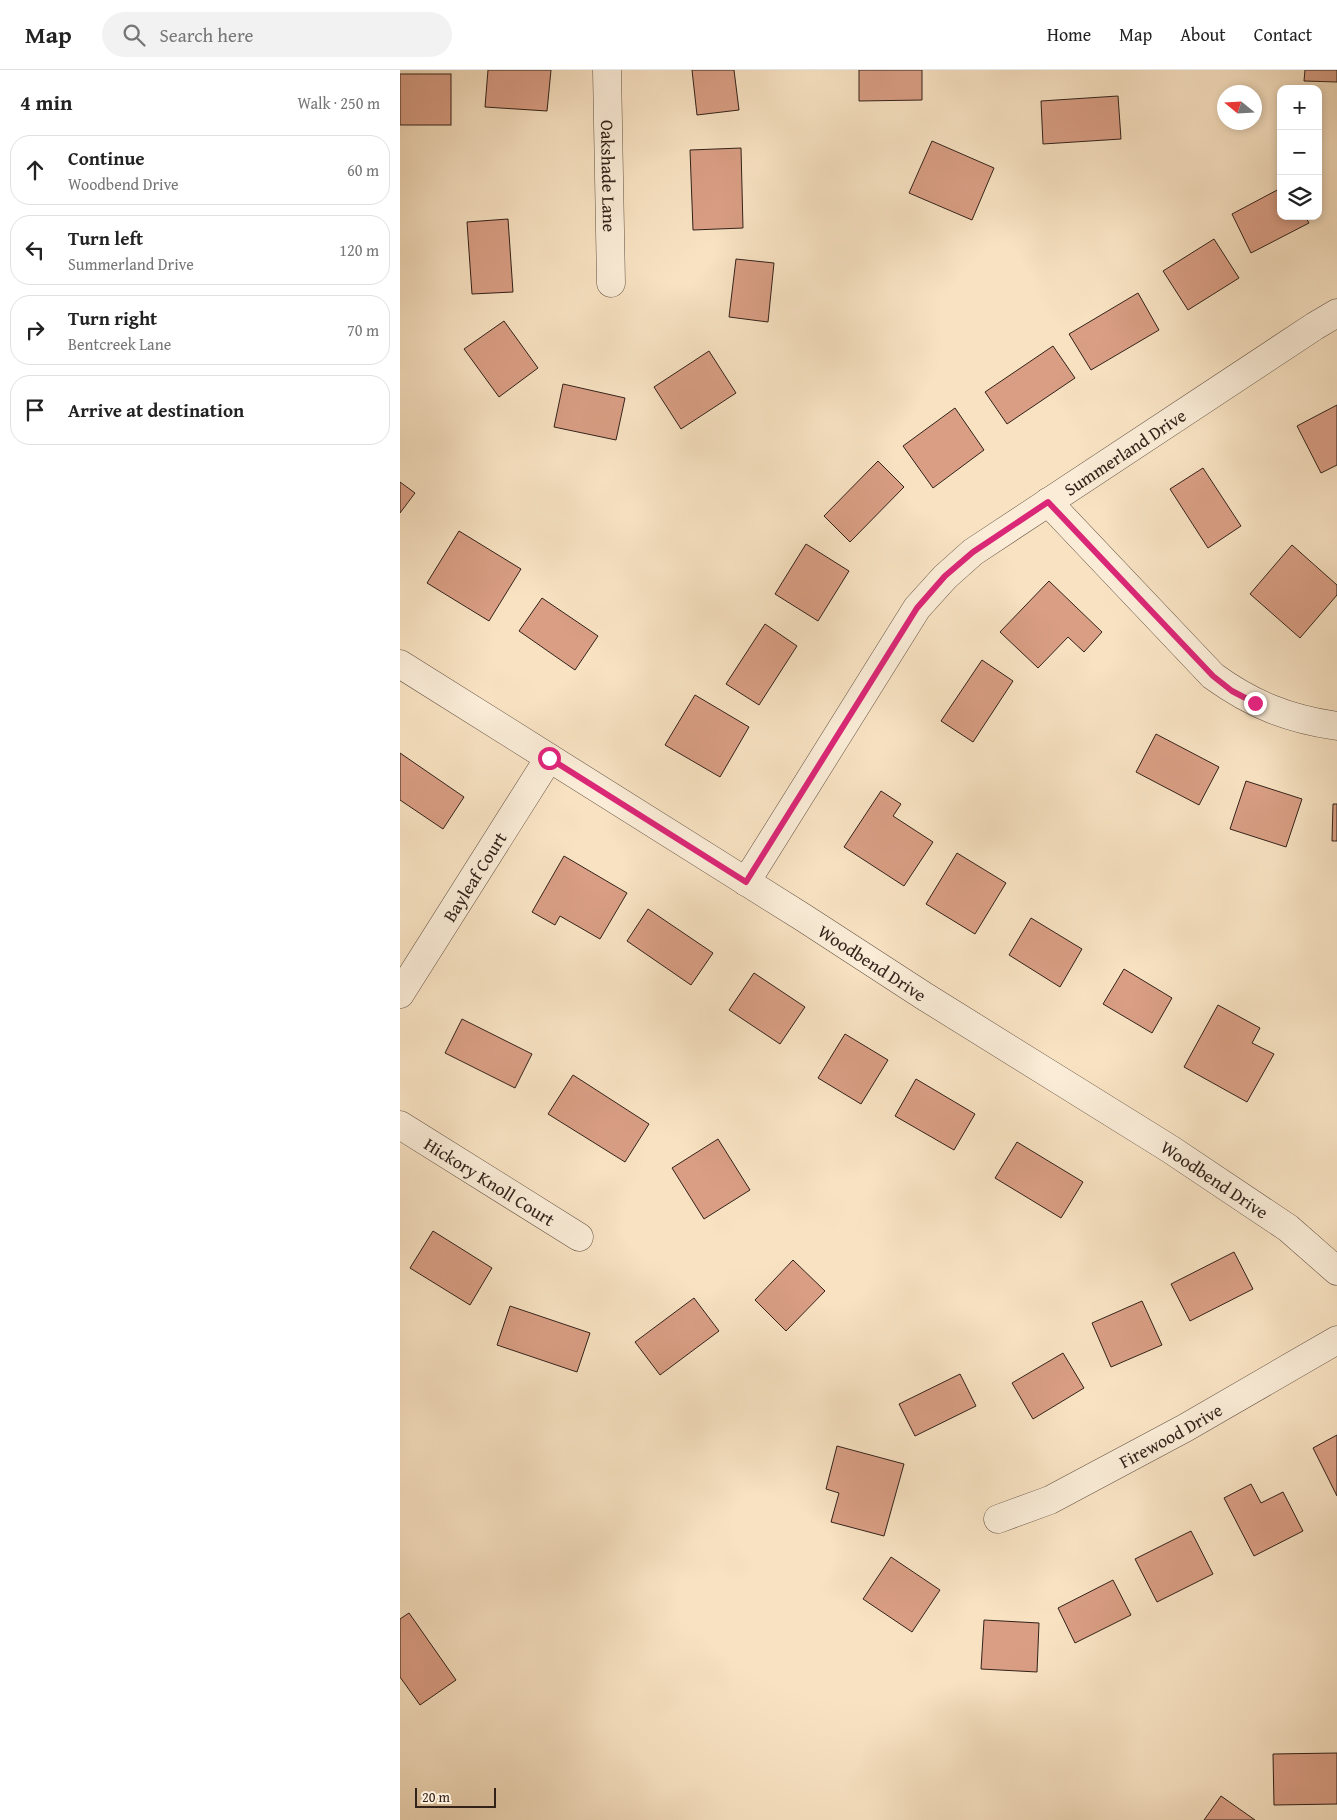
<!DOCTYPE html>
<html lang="en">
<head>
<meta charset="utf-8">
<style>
  :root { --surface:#fff; --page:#f2f2f2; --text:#222; --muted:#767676; --line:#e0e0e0 }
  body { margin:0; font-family:"Gentium Book Plus",serif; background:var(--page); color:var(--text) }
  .controls { position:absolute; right:15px; top:15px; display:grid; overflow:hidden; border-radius:10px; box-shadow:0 2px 8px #0003 }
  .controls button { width:45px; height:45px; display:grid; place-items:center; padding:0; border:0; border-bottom:1px solid var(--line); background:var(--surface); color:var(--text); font:25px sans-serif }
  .compass { position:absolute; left:817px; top:15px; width:45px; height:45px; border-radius:50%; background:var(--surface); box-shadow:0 2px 8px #0003; rotate:288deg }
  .scale { position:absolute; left:15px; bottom:12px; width:81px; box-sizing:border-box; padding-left:5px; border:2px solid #32221a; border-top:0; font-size:14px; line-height:18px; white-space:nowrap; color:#32221a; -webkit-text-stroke:4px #faecd7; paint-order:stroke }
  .stop { position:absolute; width:15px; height:15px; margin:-11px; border:4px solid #db2777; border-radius:50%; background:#fff }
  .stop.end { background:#db2777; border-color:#fff; box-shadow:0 1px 5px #0008 }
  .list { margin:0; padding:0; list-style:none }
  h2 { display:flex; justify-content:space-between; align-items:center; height:65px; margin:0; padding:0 20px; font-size:21px }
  h2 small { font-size:16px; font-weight:400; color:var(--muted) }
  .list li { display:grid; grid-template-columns:32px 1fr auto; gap:15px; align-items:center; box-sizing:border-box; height:70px; margin:0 10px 10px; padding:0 10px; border:1px solid var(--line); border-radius:20px }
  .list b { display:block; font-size:19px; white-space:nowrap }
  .list p { margin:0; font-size:16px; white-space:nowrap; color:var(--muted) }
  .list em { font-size:16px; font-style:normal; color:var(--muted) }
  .icon { flex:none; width:28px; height:28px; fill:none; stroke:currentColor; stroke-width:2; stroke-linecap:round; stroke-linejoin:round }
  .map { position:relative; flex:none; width:937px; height:1750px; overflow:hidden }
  header { display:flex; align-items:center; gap:30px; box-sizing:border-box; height:70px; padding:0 25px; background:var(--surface); border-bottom:1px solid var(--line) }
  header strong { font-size:24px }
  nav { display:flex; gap:28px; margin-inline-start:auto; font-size:18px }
  .search { width:350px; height:45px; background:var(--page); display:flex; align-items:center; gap:12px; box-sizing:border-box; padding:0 18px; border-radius:28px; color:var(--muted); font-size:19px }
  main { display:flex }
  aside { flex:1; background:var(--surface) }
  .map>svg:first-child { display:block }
</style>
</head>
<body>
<header>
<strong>Map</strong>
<div class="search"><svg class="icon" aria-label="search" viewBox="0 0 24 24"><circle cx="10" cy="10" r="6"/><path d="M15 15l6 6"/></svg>Search here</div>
<nav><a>Home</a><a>Map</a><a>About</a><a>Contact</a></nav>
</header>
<main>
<aside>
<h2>4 min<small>Walk · 250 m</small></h2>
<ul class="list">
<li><svg class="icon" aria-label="ahead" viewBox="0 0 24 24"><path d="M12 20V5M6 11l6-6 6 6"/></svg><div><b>Continue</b><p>Woodbend Drive</p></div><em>60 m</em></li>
<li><svg class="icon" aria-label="left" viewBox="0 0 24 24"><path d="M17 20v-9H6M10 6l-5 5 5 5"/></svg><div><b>Turn left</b><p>Summerland Drive</p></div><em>120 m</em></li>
<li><svg class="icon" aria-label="right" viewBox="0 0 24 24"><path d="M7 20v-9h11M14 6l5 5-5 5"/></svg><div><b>Turn right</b><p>Bentcreek Lane</p></div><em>70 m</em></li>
<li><svg class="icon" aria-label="arrive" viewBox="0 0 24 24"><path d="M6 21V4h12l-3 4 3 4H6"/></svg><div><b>Arrive at destination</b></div></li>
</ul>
</aside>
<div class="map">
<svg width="937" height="1750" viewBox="0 0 937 1750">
  <rect width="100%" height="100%" fill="#f8e2c2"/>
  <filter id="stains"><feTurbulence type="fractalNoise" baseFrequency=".004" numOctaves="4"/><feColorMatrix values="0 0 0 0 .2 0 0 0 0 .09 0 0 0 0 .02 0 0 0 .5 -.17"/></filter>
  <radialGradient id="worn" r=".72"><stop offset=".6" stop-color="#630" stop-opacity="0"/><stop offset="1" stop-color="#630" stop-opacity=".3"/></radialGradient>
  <g fill="#d99e84" stroke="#32221a">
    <polygon points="88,0 151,0 147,41 85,37"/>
    <polygon points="292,0 334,0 339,40 297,45"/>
    <polygon points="459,0 522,0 522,30 459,31"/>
    <polygon points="905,0 937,0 937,12 904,11"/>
    <rect x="0" y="4" width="51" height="51"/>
    <polygon points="718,26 721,69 643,74 641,31"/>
    <polygon points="532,71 594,98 572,150 509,123"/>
    <polygon points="341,78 343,158 293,160 290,80"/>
    <polygon points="881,118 881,146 905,146 909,153 851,183 832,144"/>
    <polygon points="108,149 113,222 72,224 67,152"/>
    <polygon points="814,169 839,208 788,240 763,201"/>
    <polygon points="336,189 374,193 368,252 329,247"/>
    <polygon points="738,223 759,260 691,300 669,264"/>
    <polygon points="104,251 138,298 99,327 64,279"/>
    <polygon points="653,276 675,308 607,354 585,322"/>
    <polygon points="309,281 336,323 281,359 254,317"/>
    <polygon points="163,314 225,328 216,370 154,357"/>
    <polygon points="937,335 937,395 921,403 897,356"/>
    <polygon points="555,338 584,380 533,418 503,376"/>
    <polygon points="478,391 504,417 450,472 424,446"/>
    <polygon points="803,398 841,456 808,478 770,419"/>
    <polygon points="0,412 15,423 0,443"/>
    <polygon points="59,461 121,499 89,551 27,513"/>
    <polygon points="406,474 449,501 418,551 375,524"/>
    <polygon points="892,475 937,515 937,525 900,568 850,524"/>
    <polygon points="649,511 702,562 684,582 668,567 638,598 600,562"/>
    <polygon points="142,528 198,566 175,600 119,561"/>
    <polygon points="365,554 397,576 359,635 326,614"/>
    <polygon points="582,590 613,611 573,672 541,651"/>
    <polygon points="295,625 349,657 320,707 265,675"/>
    <polygon points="756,664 819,697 799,735 736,702"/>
    <polygon points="0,683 64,727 43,759 0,730"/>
    <polygon points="846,711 902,729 886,777 830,759"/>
    <polygon points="481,721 501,734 493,746 533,772 504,816 444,777"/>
    <polygon points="933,734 937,734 937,771 932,771"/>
    <polygon points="557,783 606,813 575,864 526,834"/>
    <polygon points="164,786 227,823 200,869 160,846 155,855 132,842"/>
    <polygon points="248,839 313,883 291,915 227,871"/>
    <polygon points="631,848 682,879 660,917 609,885"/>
    <polygon points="724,899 772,928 752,963 703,934"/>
    <polygon points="354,903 405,937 380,974 329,940"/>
    <polygon points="818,935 860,958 852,973 874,984 847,1032 784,997"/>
    <polygon points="62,949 132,984 115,1018 45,983"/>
    <polygon points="445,964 488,990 461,1034 418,1008"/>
    <polygon points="173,1005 249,1054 225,1092 148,1044"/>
    <polygon points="516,1009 575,1044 554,1080 495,1046"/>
    <polygon points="318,1069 350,1120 304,1149 272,1098"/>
    <polygon points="617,1072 683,1112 661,1148 595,1108"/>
    <polygon points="33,1161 92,1198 70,1235 10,1198"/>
    <polygon points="834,1182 853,1219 790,1251 771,1214"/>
    <polygon points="393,1190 425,1221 386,1261 355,1230"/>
    <polygon points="294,1228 319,1261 260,1305 235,1272"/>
    <polygon points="742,1231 762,1275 711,1297 692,1253"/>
    <polygon points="110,1236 190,1263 177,1302 97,1275"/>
    <polygon points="663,1283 684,1318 633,1349 612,1313"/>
    <polygon points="560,1304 576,1336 515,1366 499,1334"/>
    <polygon points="937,1365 937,1426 913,1378"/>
    <polygon points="437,1376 504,1394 484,1466 431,1452 439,1423 426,1419"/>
    <polygon points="851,1414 861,1433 883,1422 903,1461 854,1486 824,1428"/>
    <polygon points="791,1461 813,1504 757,1532 735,1489"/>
    <polygon points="491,1487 540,1520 512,1562 463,1529"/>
    <polygon points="713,1510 731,1545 675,1573 658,1538"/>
    <polygon points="9,1543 56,1610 20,1635 0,1607 0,1549"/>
    <polygon points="584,1550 639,1553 637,1602 581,1599"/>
    <polygon points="937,1683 937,1734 874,1735 873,1684"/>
    <polygon points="821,1726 855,1750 804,1750"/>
  </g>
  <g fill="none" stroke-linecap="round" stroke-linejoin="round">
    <g stroke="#645244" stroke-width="29">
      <g id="minor">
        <path id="s1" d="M207 0 211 213"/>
        <path d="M648 432 813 606C853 635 889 649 937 656"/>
        <path id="s2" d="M0 594 404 848 524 926 770 1079 888 1158 937 1201"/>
        <path id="s3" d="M346 812 517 538 545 507 573 482 915 256 937 243"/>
        <path id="s4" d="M0 924 149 688"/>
        <path id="s5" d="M0 1055 179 1167"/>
        <path id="s6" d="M598 1449 650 1430 785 1358 937 1270"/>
      </g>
    </g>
    <use href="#minor" stroke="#faecd7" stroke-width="28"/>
  </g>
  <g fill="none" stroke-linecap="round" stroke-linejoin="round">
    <polyline stroke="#db2777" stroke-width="6" points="149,688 346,812 517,538 545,506 573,482 648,432 813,606 832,621 855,633"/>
  </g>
  <g text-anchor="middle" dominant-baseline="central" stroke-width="4" stroke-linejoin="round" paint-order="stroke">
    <g font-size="18" fill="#32221a" stroke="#faecd7">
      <text stroke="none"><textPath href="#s1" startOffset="106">Oakshade Lane</textPath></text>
      <text stroke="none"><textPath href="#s3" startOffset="584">Summerland Drive</textPath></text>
      <text stroke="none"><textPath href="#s4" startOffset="139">Bayleaf Court</textPath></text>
      <text stroke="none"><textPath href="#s2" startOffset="559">Woodbend Drive</textPath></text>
      <text stroke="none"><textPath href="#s2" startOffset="964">Woodbend Drive</textPath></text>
      <text stroke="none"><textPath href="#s5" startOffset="106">Hickory Knoll Court</textPath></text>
      <text stroke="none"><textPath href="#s6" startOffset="192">Firewood Drive</textPath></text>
    </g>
  </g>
  <rect width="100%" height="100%" filter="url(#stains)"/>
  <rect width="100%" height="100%" fill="url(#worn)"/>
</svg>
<div class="controls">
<button>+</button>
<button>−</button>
<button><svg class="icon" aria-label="layers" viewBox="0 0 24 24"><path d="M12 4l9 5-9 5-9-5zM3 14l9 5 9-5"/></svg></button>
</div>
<svg class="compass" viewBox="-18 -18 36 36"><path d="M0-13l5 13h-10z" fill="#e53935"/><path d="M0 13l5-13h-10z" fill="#767676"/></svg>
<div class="scale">20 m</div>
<div class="stop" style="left:149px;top:688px"></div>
<div class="stop end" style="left:855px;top:633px"></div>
</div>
</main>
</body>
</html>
